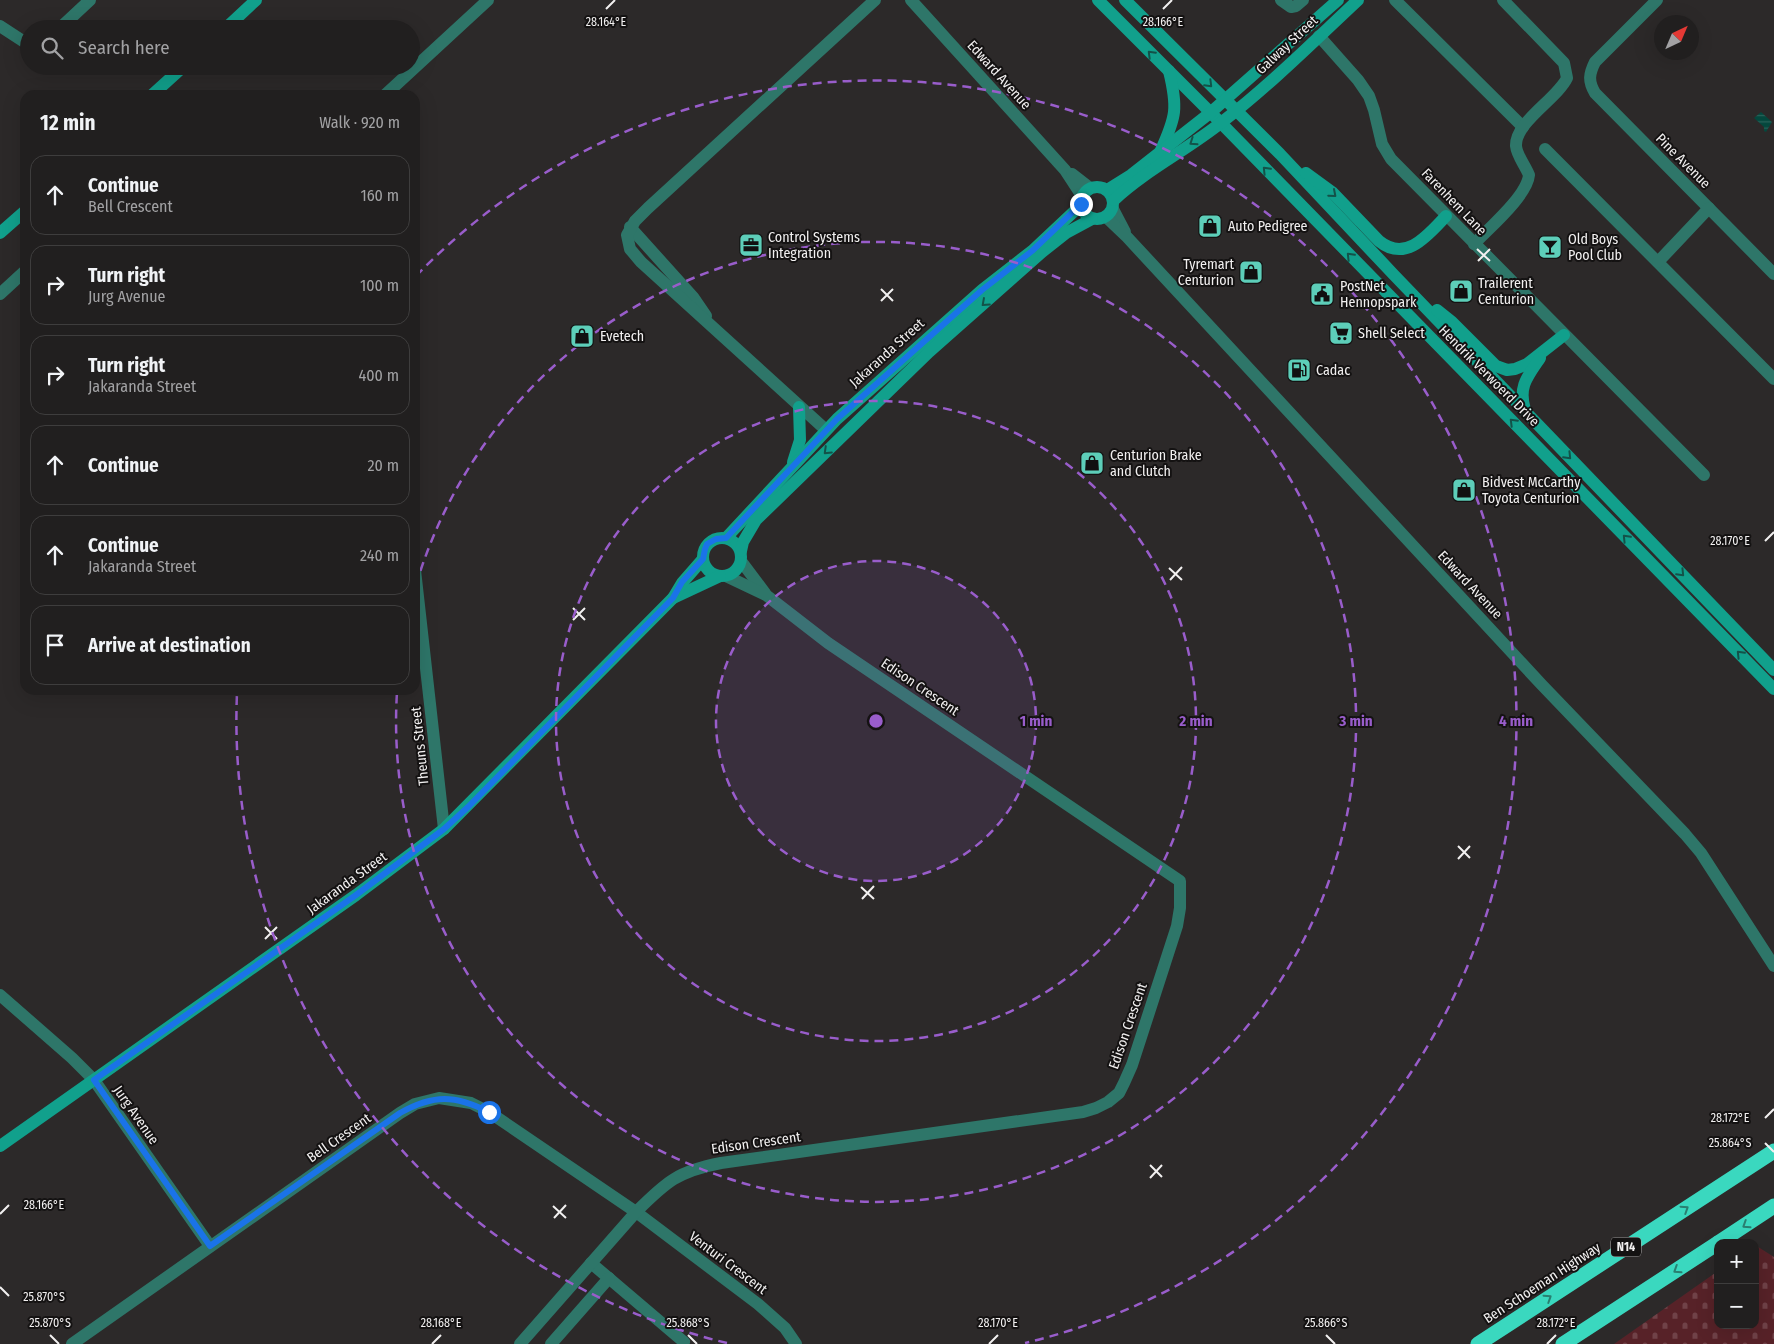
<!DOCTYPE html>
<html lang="en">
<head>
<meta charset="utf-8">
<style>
  :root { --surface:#211f1f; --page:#2d2c2c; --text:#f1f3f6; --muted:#a2a2a4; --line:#3e3d3d }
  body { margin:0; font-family:"Fira Sans Condensed",sans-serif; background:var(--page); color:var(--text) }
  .controls { position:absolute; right:15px; bottom:15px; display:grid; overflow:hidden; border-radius:10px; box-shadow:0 5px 20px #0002 }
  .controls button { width:45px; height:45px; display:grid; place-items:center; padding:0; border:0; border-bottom:1px solid var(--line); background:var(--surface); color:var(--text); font:25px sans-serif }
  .compass { position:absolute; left:1654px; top:15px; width:45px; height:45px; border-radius:50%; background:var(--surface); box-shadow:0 5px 20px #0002; rotate:44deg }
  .stop { position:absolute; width:15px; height:15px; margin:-11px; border:4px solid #1a73e8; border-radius:50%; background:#fff }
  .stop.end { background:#1a73e8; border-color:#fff; box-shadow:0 1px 5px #0008 }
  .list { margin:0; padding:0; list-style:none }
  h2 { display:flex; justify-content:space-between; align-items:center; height:65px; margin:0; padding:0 20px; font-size:21px }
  h2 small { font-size:16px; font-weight:400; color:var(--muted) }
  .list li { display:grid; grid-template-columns:32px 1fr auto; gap:15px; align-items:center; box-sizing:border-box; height:80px; margin:0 10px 10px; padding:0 10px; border:1px solid var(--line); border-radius:15px }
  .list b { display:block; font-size:19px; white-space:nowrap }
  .list p { margin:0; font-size:16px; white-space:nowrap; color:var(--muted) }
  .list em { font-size:16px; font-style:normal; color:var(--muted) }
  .icon { flex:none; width:28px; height:28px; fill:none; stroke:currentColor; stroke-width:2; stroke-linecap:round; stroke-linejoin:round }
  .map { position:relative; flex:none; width:1774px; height:1344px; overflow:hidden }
  .search { position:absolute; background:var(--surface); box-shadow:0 5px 20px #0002; left:20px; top:20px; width:400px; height:55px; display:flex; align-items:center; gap:12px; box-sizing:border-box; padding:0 18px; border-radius:28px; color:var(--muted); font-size:19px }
  .panel { position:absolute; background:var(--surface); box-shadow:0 5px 20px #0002; left:20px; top:90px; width:400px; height:605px; border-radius:15px }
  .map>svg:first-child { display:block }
</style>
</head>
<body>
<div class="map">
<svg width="1774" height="1344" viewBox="0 0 1774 1344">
  <defs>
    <pattern id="cemetery-stones" width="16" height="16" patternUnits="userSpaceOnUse" patternTransform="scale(1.25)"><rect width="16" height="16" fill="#572228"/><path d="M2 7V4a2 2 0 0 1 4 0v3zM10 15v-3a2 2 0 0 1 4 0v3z" fill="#704248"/></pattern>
    <pattern id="water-rules" width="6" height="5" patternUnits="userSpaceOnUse" patternTransform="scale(1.25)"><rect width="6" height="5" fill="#04473d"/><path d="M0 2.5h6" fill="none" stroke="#296259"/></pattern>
  </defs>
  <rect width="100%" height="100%" fill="#2c2929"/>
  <polygon fill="url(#cemetery-stones)" points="1755,1245 1774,1257 1774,1344 1614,1344 1718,1271 1718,1325 1755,1325"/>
  <polygon fill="url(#water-rules)" points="1761,112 1772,122 1766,132 1764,131 1764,127 1754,118"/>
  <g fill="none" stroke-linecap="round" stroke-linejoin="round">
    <g stroke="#2e7669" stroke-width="12">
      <polyline points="911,0 1065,170 1082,196"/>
      <polyline points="1281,0 1291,7 1296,6 1303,0"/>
      <polyline points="1395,0 1523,127"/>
      <path d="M1657 0 1595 62C1589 74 1588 81 1595 93L1774 274"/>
      <polyline points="0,26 29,45"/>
      <polyline points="59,29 90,0"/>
      <polyline points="1319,36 1358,80 1369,96 1374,110 1382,144 1391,159 1704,475"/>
      <polyline points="385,95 488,0"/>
      <polyline points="1545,149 1774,379"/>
      <polyline points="1072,174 1090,188"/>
      <polyline points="1113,209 1125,232"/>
      <polyline points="1106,217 1127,237 1542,685 1685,834 1701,853 1774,966"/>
      <polyline points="630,227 693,297 706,316"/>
      <path d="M1474 244C1489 228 1527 196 1529 175 1525 165 1517 156 1516 146 1515 122 1557 99 1567 78L1564 63 1503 0"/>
      <polyline points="1658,262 1709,208"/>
      <polyline points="0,294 25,271"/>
      <polyline points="826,430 641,262 630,249 627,235 635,221 648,208 875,0"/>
      <polyline points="741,561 765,593"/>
      <polyline points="415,570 444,829"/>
      <polyline points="0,995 72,1058 94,1080 210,1246"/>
      <polyline points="591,1263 684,1342 683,1344"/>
      <polyline points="72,1344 400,1113 415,1104 439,1098 471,1103 489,1112 636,1212 758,1304 785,1328 796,1344"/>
      <path d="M520 1344 636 1212C666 1182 678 1171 721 1163L1083 1112 1096 1108 1108 1102 1119 1093 1124 1083 1132 1065 1177 926 1180 908V881L828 643 766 595 726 576"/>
      <polyline points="551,1344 609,1278"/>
    </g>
    <g stroke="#11a08c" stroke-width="12">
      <polyline points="1098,0 1221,123 1774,689"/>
      <polyline points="1125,0 1280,154 1394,275 1774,670"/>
      <polyline points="225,29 256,0"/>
      <polyline points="152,95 184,66"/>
      <path d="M1161 150C1176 117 1178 108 1169 71"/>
      <path d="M1306 173 1332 192 1379 241C1406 263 1428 235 1446 216"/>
      <circle cx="1097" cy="203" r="16"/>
      <polyline points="1107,190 1131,175 1210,113 1338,0"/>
      <path d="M1114 200C1146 170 1187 150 1222 122 1270 85 1313 42 1358 0"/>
      <polyline points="0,233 25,211"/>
      <polyline points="1437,310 1452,322 1496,366 1507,370 1515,369 1527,364 1564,335"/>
      <path d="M1525 410C1518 387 1527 377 1540 358"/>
      <polyline points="793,462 800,440 799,407"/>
      <circle cx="722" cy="557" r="19"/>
      <polyline points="726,538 837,419 982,290 1032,251 1081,205"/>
      <polyline points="741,551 743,542 756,520 929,352 1042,252 1066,233 1092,219"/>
      <polyline points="673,598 720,576"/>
      <polyline points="0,1146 356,895 444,829 673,598 682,583 703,559"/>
    </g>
    <g stroke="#3ad8bf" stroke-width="15">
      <polyline points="1718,1243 1774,1206"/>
      <polyline points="1478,1344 1774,1151"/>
      <polyline points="1563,1344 1718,1243"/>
    </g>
  </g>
  <defs><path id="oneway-chevron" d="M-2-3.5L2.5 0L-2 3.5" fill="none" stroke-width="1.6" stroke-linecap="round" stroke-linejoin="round" transform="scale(1.25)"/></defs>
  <g stroke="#135249">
    <use href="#oneway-chevron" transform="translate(1151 54) rotate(-135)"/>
    <use href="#oneway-chevron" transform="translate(1209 84) rotate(45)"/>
    <use href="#oneway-chevron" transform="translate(1193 142) rotate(146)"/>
    <use href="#oneway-chevron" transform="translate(1266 170) rotate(-134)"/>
    <use href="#oneway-chevron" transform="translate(1333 194) rotate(41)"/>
    <use href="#oneway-chevron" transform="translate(1350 256) rotate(-134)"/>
    <use href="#oneway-chevron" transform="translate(985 303) rotate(138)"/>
    <use href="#oneway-chevron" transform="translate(1513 422) rotate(-135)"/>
    <use href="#oneway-chevron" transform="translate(827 451) rotate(136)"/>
    <use href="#oneway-chevron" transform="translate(1568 456) rotate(46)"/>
    <use href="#oneway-chevron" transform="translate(1626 538) rotate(-134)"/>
    <use href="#oneway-chevron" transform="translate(1681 573) rotate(46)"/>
    <use href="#oneway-chevron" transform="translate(1740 654) rotate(-134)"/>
  </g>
  <g stroke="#297f71">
    <use href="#oneway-chevron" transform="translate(1685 1209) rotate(-33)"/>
    <use href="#oneway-chevron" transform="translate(1746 1225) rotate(147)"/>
    <use href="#oneway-chevron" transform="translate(1677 1270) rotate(147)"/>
    <use href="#oneway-chevron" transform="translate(1548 1298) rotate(-33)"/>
  </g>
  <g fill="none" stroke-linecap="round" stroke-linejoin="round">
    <path stroke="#1a73e8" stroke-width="6" d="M489 1112C455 1095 434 1094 400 1113L210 1246 94 1080 356 895 444 829 468 807 673 598 682 582 703 559 705 549 707 544 716 539 726 538 837 419 982 290 1032 251 1081 204"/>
  </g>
  <path fill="none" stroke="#f2f0f0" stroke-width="2" d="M606 9 615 0M1163 9 1172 0M1477 249 1490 261M1478 261 1490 249M881 289 893 301M881 301 893 289M1765 541 1774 532M1169 568 1182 580M1170 580 1182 567M573 608 585 620M573 620 585 608M1458 846 1470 858M1458 859 1470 846M861 887 874 899M862 899 874 886M265 927 277 939M265 939 277 927M1765 1118 1774 1109M1765 1143 1774 1152M1150 1165 1162 1177M1150 1178 1162 1165M553 1206 566 1218M0 1214 9 1205M554 1218 566 1205M0 1287 9 1296M50 1335 59 1344M688 1335 697 1344M1326 1335 1335 1344M432 1344 441 1335M989 1344 998 1335M1547 1344 1556 1335"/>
  <circle cx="876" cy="721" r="160" fill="#995dcb" fill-opacity=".12"/>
  <g fill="none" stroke="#995dcb" stroke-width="2.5" stroke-dasharray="9 6">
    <circle cx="876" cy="721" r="160"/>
    <circle cx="876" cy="721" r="320"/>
    <path d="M416 585A480 480 0 1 1 397 692"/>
    <path d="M727 1343A640 640 0 0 1 237 693M416 276A640 640 0 1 1 1025 1343"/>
  </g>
  <defs>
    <g id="shop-square" transform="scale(1.25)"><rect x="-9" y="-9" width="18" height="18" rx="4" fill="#5dceb9" stroke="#141212"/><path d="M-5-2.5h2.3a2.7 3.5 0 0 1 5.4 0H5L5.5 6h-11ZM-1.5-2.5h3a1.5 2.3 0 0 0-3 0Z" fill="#111"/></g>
    <g id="office-square" transform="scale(1.25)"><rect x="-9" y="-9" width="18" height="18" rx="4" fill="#5dceb9" stroke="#141212"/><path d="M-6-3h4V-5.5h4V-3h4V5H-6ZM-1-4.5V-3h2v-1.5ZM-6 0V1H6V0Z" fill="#111"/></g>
    <g id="bar-square" transform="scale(1.25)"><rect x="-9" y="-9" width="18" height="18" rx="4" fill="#5dceb9" stroke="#141212"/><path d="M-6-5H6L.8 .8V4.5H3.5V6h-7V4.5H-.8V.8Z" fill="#111"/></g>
    <g id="civic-square" transform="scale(1.25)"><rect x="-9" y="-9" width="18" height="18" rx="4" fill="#5dceb9" stroke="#141212"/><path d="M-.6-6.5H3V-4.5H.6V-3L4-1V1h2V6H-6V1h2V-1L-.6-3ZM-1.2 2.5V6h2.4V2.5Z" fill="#111"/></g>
    <g id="supermarket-square" transform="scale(1.25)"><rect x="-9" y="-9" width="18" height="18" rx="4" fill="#5dceb9" stroke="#141212"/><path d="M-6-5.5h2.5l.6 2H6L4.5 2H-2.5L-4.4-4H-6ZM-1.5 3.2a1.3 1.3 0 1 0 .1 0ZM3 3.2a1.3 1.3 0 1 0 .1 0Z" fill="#111"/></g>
    <g id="fuel-square" transform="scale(1.25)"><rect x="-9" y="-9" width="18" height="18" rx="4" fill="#5dceb9" stroke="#141212"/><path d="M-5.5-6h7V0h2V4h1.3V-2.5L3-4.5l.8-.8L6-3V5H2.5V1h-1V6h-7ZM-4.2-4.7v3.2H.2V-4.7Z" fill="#111"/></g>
  </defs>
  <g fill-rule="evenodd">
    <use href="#shop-square" x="1210" y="226"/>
    <use href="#office-square" x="751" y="245"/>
    <use href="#bar-square" x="1550" y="247"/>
    <use href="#shop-square" x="1251" y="272"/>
    <use href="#shop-square" x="1461" y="291"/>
    <use href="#civic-square" x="1322" y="294"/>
    <use href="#supermarket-square" x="1341" y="333"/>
    <use href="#shop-square" x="582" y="336"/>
    <use href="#fuel-square" x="1299" y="370"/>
    <use href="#shop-square" x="1092" y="463"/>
    <use href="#shop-square" x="1464" y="490"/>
  </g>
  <g text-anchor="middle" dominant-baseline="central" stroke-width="4" stroke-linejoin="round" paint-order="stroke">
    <rect fill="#141212" stroke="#afadad" stroke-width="1" x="1611" y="1237.5" width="30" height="19" rx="4"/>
    <g font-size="12" font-weight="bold" fill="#f2f0f0">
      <text x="1626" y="1247">N14</text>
    </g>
    <g font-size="14" fill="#f2f0f0" stroke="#141212">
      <text transform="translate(1287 45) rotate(-43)">Galway Street</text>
      <text transform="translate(999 75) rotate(48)">Edward Avenue</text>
      <text transform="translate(1683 161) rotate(45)">Pine Avenue</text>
      <text transform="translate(1454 202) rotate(46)">Farenhem Lane</text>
      <text transform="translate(887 353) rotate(-42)">Jakaranda Street</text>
      <text transform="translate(1489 376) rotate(45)">Hendrik Verwoerd Drive</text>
      <text transform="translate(1470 585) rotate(47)">Edward Avenue</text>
      <text transform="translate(920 687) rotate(34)">Edison Crescent</text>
      <text transform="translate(420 746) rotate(-96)">Theuns Street</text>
      <text transform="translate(347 883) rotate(-36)">Jakaranda Street</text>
      <text transform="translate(1128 1026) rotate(-71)">Edison Crescent</text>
      <text transform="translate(136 1115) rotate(55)">Jurg Avenue</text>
      <text transform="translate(339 1138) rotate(-35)">Bell Crescent</text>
      <text transform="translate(756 1143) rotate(-8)">Edison Crescent</text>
      <text transform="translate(728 1263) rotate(37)">Venturi Crescent</text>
      <text transform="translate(1542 1283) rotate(-33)">Ben Schoeman Highway</text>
    </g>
    <g font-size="14" fill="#f2f0f0" stroke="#141212" text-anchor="start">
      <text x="1228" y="226">Auto Pedigree</text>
      <text x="768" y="237">Control Systems<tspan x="768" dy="16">Integration</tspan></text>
      <text x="1568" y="239">Old Boys<tspan x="1568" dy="16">Pool Club</tspan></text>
      <text x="1234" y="264" text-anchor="end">Tyremart<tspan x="1234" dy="16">Centurion</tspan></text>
      <text x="1478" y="283">Trailerent<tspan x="1478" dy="16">Centurion</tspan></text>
      <text x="1340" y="286">PostNet<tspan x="1340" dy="16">Hennopspark</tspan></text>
      <text x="1358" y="333">Shell Select</text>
      <text x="600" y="336">Evetech</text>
      <text x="1316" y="370">Cadac</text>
      <text x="1110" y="455">Centurion Brake<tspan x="1110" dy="16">and Clutch</tspan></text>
      <text x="1482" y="482">Bidvest McCarthy<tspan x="1482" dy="16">Toyota Centurion</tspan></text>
    </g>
  </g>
  <g font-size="12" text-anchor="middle" fill="#f2f0f0" stroke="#141212" stroke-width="4" stroke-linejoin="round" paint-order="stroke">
    <text x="606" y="26">28.164°E</text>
    <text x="1163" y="26">28.166°E</text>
    <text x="1730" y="545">28.170°E</text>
    <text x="1730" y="1122">28.172°E</text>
    <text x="1730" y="1147">25.864°S</text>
    <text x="44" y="1209">28.166°E</text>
    <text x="44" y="1301">25.870°S</text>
    <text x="441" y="1327">28.168°E</text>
    <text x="998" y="1327">28.170°E</text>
    <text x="1556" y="1327">28.172°E</text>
    <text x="50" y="1327">25.870°S</text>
    <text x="688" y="1327">25.868°S</text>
    <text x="1326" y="1327">25.866°S</text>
  </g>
  <circle cx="876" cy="721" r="8" fill="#995dcb" stroke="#141212" stroke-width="2.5"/>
  <g font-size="15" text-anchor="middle" font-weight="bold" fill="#995dcb" stroke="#141212" stroke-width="4" stroke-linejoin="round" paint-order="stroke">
    <text x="1036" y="726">1 min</text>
    <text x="1196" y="726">2 min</text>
    <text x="1356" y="726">3 min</text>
    <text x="1516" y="726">4 min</text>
  </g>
</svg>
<div class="controls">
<button>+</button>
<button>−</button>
</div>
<svg class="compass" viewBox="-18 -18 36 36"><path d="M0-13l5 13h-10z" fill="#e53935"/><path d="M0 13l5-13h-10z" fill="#a2a2a4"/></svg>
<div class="stop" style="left:489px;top:1112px"></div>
<div class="stop end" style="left:1081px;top:204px"></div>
<div class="search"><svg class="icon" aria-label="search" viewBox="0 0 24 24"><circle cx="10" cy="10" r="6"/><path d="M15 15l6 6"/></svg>Search here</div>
<section class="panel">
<h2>12 min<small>Walk · 920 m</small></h2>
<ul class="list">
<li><svg class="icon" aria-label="ahead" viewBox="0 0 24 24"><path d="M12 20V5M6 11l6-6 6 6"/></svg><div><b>Continue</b><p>Bell Crescent</p></div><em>160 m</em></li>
<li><svg class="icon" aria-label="right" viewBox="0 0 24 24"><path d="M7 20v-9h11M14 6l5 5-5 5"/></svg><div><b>Turn right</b><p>Jurg Avenue</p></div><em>100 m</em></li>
<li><svg class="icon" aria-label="right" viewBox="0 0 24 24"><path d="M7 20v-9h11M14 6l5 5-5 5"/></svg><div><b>Turn right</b><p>Jakaranda Street</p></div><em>400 m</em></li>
<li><svg class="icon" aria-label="ahead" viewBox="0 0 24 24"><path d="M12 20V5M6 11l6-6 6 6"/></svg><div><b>Continue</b></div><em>20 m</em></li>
<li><svg class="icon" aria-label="ahead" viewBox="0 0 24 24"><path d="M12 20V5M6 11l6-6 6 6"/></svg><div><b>Continue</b><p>Jakaranda Street</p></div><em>240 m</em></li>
<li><svg class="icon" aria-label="arrive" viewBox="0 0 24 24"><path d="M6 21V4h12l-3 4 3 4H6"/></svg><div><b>Arrive at destination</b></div></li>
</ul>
</section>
</div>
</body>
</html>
